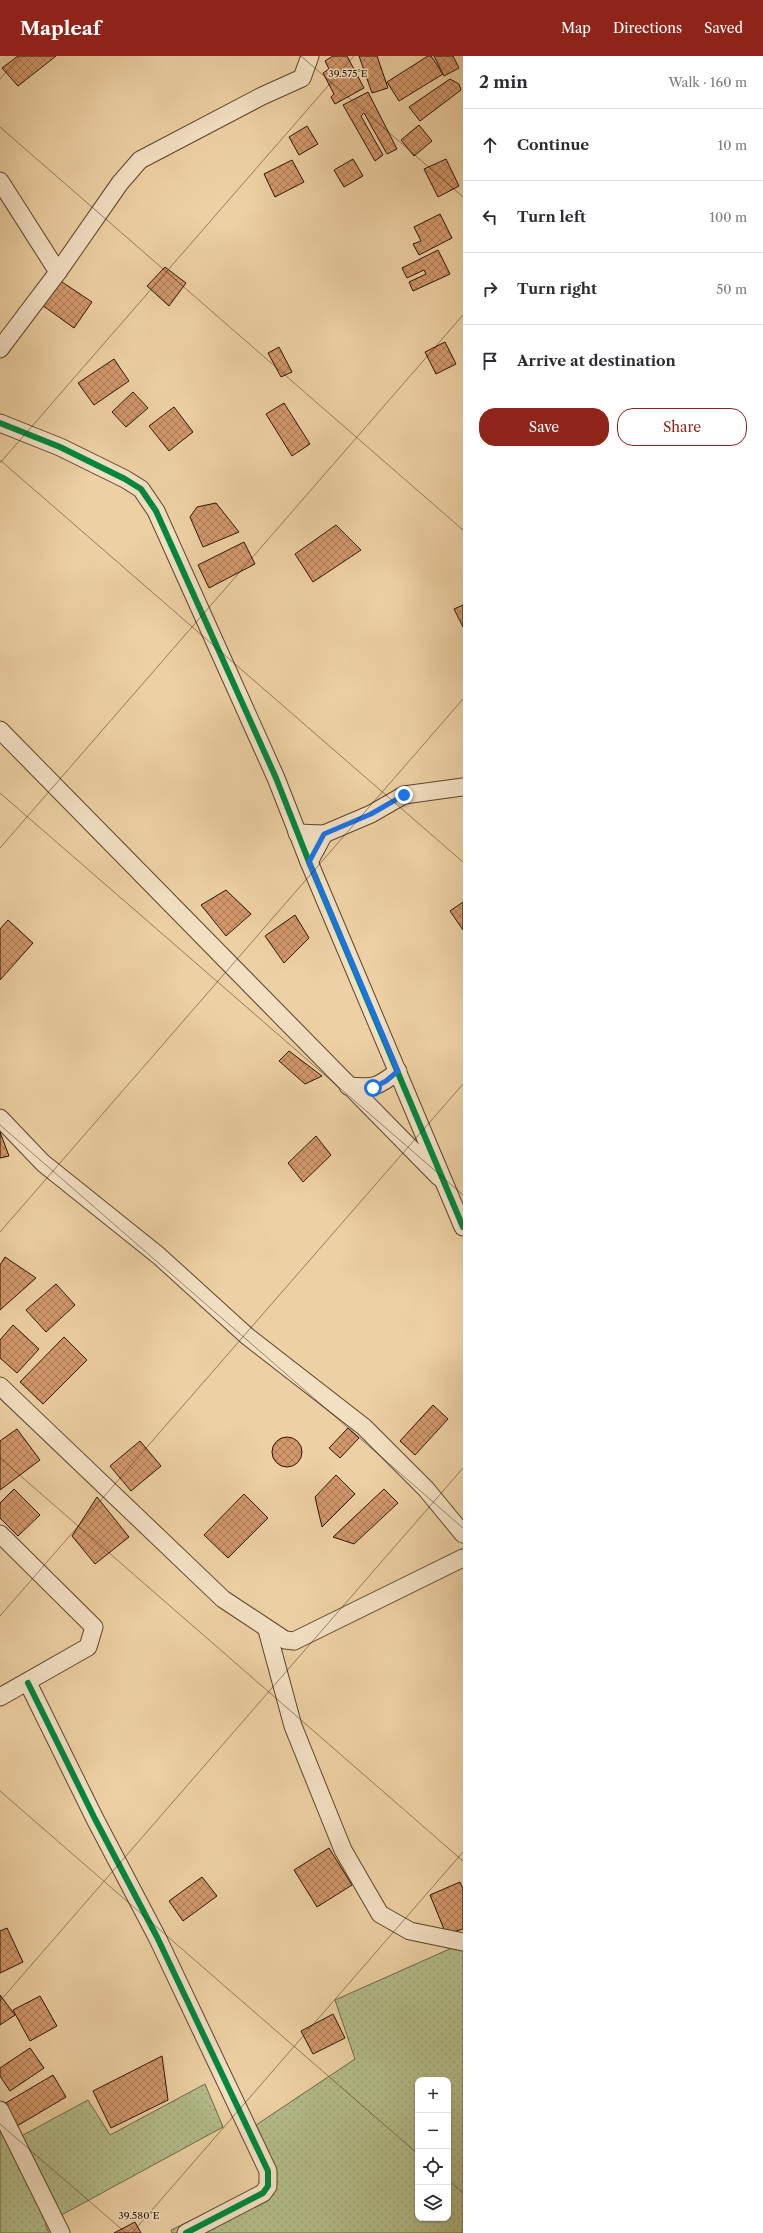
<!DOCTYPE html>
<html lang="en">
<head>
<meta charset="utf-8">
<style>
  :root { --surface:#fff; --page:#f2f2f3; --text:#2b2b33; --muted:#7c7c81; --line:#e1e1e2; --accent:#8f2418 }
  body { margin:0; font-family:"Libre Caslon Text",serif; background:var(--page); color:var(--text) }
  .controls { position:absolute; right:12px; bottom:12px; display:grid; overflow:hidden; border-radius:8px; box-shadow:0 1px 3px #0004 }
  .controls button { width:36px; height:36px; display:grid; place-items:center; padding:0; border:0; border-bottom:1px solid var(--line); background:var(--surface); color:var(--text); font:20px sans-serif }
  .stop { position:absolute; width:12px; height:12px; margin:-9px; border:3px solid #1a73e8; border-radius:50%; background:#fff }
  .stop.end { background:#1a73e8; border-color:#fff; box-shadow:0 1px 4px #0008 }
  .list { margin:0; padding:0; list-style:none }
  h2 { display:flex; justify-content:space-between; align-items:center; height:52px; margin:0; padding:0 16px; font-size:17px }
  h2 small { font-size:13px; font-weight:400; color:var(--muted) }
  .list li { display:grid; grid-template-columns:26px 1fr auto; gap:12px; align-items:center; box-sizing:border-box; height:72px; padding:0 16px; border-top:1px solid var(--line) }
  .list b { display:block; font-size:15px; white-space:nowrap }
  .list em { font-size:13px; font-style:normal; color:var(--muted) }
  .actions { display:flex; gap:8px; padding:12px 16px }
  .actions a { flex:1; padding:9px 0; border:1px solid var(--accent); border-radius:16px; text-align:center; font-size:14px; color:var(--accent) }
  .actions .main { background:var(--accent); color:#fff }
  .icon { flex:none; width:22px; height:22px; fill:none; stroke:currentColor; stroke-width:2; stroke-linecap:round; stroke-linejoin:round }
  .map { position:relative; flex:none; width:463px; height:2177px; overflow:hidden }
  header { display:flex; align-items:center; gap:24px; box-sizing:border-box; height:56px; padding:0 20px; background:var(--accent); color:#fff }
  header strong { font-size:19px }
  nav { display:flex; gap:22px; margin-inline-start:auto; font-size:14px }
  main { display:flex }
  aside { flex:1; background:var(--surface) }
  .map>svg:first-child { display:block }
</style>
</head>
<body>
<header>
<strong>Mapleaf</strong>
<nav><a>Map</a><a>Directions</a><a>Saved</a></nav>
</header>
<main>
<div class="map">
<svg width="463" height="2177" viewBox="0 0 463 2177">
  <defs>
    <pattern id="grass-dots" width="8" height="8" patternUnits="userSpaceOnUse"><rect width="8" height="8" fill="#b3bc89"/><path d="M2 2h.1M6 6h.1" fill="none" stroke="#9aa175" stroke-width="1.8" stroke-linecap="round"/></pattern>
    <pattern id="building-cross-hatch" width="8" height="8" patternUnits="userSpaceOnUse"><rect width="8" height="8" fill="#d2986c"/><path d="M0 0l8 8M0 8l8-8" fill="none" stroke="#ab7b57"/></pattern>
  </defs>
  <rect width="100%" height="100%" fill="#edd0a3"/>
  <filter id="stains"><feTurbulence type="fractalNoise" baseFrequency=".005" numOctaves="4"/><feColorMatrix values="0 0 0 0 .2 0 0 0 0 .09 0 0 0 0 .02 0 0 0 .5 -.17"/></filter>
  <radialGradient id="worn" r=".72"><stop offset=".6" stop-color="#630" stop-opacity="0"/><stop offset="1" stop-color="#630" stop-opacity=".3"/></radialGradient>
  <g fill="url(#grass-dots)" stroke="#6f6846" fill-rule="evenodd">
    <path d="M463 1887V2177H172L171 2174 268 2128 241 2079 355 2003 335 1944ZM418 2024H448V2162H418Z"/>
    <polygon points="205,2028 223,2071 45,2168 49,2177 0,2177 0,2060 12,2085 88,2044 110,2079"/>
  </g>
  <g fill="url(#building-cross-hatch)" stroke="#2b1503">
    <polygon points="18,0 56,0 18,30 2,12"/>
    <polygon points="333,0 347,0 364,32 335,48 331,41 334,38 323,17 329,13 325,5"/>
    <polygon points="359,0 377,0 388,32 372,37"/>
    <polygon points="428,0 431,0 443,18 399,45 387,26"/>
    <polygon points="434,0 453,0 459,12 444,20"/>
    <polygon points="450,23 459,28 461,34 420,65 409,51"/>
    <polygon points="368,36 397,93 387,98 364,57 361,60 383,99 375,105 343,49"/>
    <polygon points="419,69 432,85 414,100 401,84"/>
    <polygon points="307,70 318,88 299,99 289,81"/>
    <polygon points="353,103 363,120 344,131 334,114"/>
    <polygon points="446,103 459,130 438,141 424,113"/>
    <polygon points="292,104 304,126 275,141 264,118"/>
    <polygon points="440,158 452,182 419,199 413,188 421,185 414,171"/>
    <polygon points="438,194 450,218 413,235 409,226 426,218 424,214 407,222 402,212"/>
    <polygon points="165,211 186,227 169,250 147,230"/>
    <polygon points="59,224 92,246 74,272 42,249"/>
    <polygon points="445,286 456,308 436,318 425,296"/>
    <polygon points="279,291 292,316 281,321 268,297"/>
    <polygon points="114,303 129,325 94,349 78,327"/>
    <polygon points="133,336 148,352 126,371 112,356"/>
    <polygon points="284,347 310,388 292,400 266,358"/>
    <polygon points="174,351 193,376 169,395 149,370"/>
    <polygon points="216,447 239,476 203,491 190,461 197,451"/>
    <polygon points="336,469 361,494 313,526 295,498"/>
    <polygon points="244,486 255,508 209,532 198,509"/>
    <polygon points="463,549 463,571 454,553"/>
    <polygon points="226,834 251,858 226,880 201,849"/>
    <polygon points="463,846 463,874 450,855"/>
    <polygon points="295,859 309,882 284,907 265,880"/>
    <polygon points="8,864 33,887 0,924 0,873"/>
    <polygon points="289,995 322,1020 305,1028 279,1005"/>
    <polygon points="0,1076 9,1100 0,1102"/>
    <polygon points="316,1080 331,1099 303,1126 288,1107"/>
    <polygon points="5,1201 36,1222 0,1254 0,1209"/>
    <polygon points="56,1228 75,1249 46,1276 26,1254"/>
    <polygon points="13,1269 39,1293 17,1317 0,1302 0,1284"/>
    <polygon points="64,1281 87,1304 43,1348 20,1326"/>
    <polygon points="433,1349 448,1363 415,1399 400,1385"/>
    <polygon points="348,1372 359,1382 340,1402 329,1392"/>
    <polygon points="17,1373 40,1404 0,1434 0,1385"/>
    <circle cx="287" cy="1396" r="15"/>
    <polygon points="140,1385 161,1410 131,1435 110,1410"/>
    <polygon points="336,1419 355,1438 322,1471 315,1441"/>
    <polygon points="14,1433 40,1459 18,1480 0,1462 0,1447"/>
    <polygon points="384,1433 398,1447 354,1488 333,1481"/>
    <polygon points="244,1438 268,1462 228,1502 204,1479"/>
    <polygon points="97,1441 129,1481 95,1508 72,1480"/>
    <polygon points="329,1792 352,1829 317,1851 294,1814"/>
    <polygon points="202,1821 217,1840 183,1865 169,1845"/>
    <polygon points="460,1826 463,1833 463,1873 446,1878 430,1839"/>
    <polygon points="7,1872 23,1906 0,1917 0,1875"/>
    <polygon points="0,1939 15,1959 0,1969"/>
    <polygon points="40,1940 57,1970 30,1985 13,1954"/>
    <polygon points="333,1958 345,1982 313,1998 301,1975"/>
    <polygon points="30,1992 44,2012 10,2035 0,2020 0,2012"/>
    <polygon points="162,2000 168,2044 111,2072 93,2035"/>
    <polygon points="53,2019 66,2041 17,2070 4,2048"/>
    <polygon points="135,2166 141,2177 114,2177"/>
  </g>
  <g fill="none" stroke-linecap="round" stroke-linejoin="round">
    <g stroke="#5c442b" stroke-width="19">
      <g id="minor">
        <polyline points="0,125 58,216"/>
        <polyline points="0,293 58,216 120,127 140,104 262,40 302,22 310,0"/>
        <polyline points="0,367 60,391 125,423 141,433 156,455 276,722 309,806 463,1171"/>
        <polyline points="0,674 439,1121"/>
        <polyline points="297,777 324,778 309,806"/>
        <polyline points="324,778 371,758 404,739 463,731"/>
        <path d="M348 1030C374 1032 377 1032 398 1015"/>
        <polyline points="0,1062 43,1107 159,1200 247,1280 364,1371 426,1433 463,1478"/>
        <polyline points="0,1330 223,1543 285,1584 294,1585 463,1502"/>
        <polyline points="0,1478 94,1571 88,1591 0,1641"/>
        <polyline points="267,1574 293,1670 343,1794 380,1858 410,1875 463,1886"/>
        <polyline points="28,1627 95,1763 157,1881 268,2115 268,2130 263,2137 186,2177"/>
        <polyline points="0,2054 61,2177"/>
      </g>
    </g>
    <use href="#minor" stroke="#f3e0c3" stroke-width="17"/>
    <g stroke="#f3e0c3" stroke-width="8">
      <g id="cycleway">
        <polyline points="0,367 60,391 125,423 141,433 156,455 276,722 309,806 463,1171"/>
        <polyline points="28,1627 95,1763 157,1881 268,2115 268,2130 263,2137 186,2177"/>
      </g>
    </g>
    <use href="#cycleway" stroke="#00873e" stroke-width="6"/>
  </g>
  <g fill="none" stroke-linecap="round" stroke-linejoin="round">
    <polyline stroke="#1a73e8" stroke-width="5" points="373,1032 386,1025 398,1015 309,806 324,778 371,758 404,739"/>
  </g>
  <path fill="none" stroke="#2b1503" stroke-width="1" stroke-opacity="0.45" d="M301 0 463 141M0 23 20 0M0 71 463 474M0 404 463 806M0 407 354 0M0 737 463 1139M0 792 463 259M0 1069 463 1472M0 1176 463 643M0 1402 463 1805M0 1560 463 1028M0 1735 418 2098M0 1945 463 1412M0 2068 126 2177M448 2124 463 2137M132 2177 463 1796"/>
  <g font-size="10" text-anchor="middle" fill="#2b1503" stroke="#f3e0c3" stroke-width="3" stroke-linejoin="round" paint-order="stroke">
    <text x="348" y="21">39.575°E</text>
    <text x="139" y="2163">39.580°E</text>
  </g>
  <rect width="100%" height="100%" filter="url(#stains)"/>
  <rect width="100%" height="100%" fill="url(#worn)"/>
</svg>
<div class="controls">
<button>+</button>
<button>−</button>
<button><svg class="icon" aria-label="locate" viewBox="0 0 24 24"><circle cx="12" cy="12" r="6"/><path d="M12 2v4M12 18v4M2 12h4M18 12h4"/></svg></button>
<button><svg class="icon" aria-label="layers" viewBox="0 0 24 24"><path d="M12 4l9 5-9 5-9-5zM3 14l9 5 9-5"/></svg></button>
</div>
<div class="stop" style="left:373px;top:1032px"></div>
<div class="stop end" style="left:404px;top:739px"></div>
</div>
<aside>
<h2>2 min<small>Walk · 160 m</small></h2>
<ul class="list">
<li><svg class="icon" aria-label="ahead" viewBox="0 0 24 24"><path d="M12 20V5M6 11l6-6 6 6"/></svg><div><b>Continue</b></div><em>10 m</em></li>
<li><svg class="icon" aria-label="left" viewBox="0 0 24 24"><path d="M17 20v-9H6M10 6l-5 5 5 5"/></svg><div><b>Turn left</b></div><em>100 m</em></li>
<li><svg class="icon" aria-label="right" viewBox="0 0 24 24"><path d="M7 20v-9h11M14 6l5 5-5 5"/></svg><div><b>Turn right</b></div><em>50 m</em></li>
<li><svg class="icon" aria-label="arrive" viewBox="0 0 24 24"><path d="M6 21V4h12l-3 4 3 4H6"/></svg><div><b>Arrive at destination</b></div></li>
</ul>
<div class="actions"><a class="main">Save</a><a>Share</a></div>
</aside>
</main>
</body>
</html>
